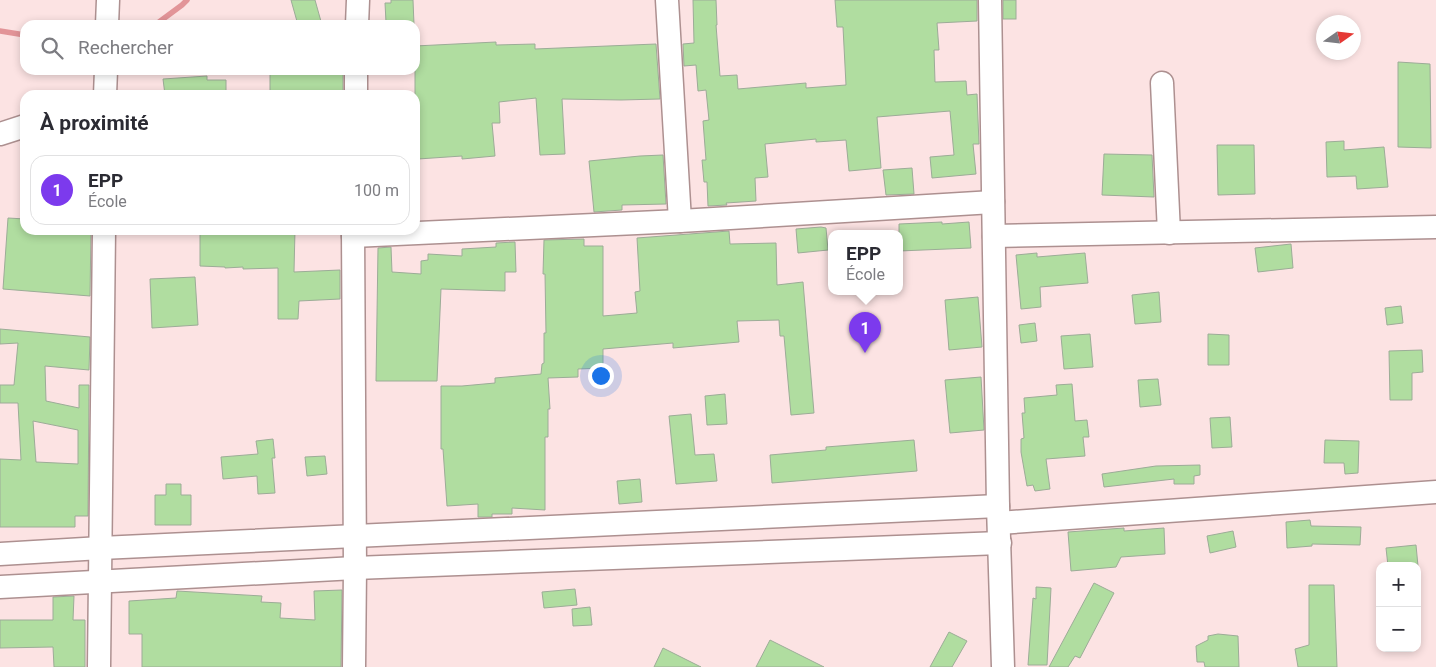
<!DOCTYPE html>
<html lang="fr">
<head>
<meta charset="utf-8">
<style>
  :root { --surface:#fff; --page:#f2f2f3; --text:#2b2b33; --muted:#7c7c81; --line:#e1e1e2; --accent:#7c3aed }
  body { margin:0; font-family:Roboto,sans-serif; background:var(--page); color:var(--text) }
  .controls { position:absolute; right:15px; bottom:15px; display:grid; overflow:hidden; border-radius:10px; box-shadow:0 2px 8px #0003 }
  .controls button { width:45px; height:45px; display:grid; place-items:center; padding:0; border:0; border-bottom:1px solid var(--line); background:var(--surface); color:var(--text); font:25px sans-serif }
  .compass { position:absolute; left:1316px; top:15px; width:45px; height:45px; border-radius:50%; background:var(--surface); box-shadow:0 2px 8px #0003; rotate:76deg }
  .you { position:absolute; left:600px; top:375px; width:18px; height:18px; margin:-12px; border:4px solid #fff; border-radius:50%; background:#1a73e8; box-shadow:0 0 0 8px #1a73e833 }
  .badge { display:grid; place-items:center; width:32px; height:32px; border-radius:50%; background:var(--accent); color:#fff; font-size:16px; font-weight:700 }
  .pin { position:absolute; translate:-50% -41px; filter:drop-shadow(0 1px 2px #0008) }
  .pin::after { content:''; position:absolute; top:26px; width:18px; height:15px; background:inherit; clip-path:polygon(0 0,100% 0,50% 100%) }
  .popup { position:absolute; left:828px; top:230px; width:75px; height:65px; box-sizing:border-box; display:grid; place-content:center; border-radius:10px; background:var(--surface); filter:drop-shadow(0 1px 4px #0005); font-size:16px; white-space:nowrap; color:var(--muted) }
  .popup b { font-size:19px; color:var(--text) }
  .popup::after { content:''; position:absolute; left:50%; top:100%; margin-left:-10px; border:10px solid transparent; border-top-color:var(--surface) }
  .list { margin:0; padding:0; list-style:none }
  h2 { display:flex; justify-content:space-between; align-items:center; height:65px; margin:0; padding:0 20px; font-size:21px }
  h2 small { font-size:16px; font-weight:400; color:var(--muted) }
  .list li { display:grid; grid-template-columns:32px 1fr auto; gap:15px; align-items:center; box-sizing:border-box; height:70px; margin:0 10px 10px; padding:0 10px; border:1px solid var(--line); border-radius:15px }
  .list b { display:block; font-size:19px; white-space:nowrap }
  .list p { margin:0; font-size:16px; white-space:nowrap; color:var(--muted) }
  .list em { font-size:16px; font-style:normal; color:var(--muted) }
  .icon { flex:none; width:28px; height:28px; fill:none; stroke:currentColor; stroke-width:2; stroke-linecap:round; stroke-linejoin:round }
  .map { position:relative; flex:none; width:1436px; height:667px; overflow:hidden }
  .search { position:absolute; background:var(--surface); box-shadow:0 2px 8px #0003; left:20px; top:20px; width:400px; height:55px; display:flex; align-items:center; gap:12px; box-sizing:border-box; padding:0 18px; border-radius:15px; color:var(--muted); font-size:19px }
  .panel { position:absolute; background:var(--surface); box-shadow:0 2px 8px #0003; left:20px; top:90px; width:400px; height:145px; border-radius:15px }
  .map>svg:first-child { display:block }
</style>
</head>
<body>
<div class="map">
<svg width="1436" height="667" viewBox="0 0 1436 667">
  <rect width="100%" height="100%" fill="#fce3e3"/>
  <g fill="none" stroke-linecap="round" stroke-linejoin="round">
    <g stroke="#e29498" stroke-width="5.5">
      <polyline points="155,25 182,5 187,0"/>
      <polyline points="0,31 25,35"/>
    </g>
  </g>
  <g fill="#b0dda0" stroke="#9cac97" fill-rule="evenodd">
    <polygon points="291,0 315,0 322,25 298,25"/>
    <polygon points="391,0 413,0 414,25 392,25 392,21 386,22 385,3 391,3"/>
    <polygon points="693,0 716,0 717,25 716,25 720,76 737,75 738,89 806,83 806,88 846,85 843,27 837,27 835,0 977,0 977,21 937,23 939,50 934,50 935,82 966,81 967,95 977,94 979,144 973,144 976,174 932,178 930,157 954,155 950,111 877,117 881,168 849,171 846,140 816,142 816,139 765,144 768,177 755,178 756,201 726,203 727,205 708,206 707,182 704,182 702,160 706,160 703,121 709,120 706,90 698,91 696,65 684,66 683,44 694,43"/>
    <rect x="1003" y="0" width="13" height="19"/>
    <polygon points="496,42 496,45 535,44 535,49 656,44 660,99 621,100 562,99 565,154 540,155 536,98 499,102 500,123 492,123 495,156 462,159 462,156 418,159 415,127 415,46"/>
    <polygon points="1398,62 1430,64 1431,148 1398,147"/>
    <rect x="270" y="70" width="73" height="25"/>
    <polygon points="207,76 207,80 226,80 226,95 165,95 163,79"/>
    <polygon points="1344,141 1344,150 1384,147 1388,187 1357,189 1356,176 1327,177 1326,142"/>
    <polygon points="1217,145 1254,145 1255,194 1218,195"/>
    <polygon points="1104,154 1152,155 1154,197 1102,195"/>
    <polygon points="663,155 666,204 622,205 622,210 594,212 589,161 640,156"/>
    <polygon points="912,168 914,194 886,195 883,170"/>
    <polygon points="8,218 25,219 25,230 91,230 90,296 3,289"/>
    <polygon points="942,222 942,224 969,222 971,248 899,251 899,224"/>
    <polygon points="821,227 826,228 828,250 798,253 796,229"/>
    <polygon points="200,230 295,230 294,272 340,270 340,299 299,301 298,319 278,319 278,268 243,269 243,267 225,268 225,267 200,266"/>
    <polygon points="729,231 730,244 776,243 777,285 803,282 814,413 791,415 784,336 780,336 779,320 737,321 739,342 673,348 673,343 603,349 603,368 578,369 578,377 548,378 550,409 548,409 548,437 545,437 545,510 512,508 512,514 492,514 492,517 478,517 478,504 447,506 443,449 441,449 441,386 462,386 495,383 495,378 541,374 542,364 544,363 544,333 546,333 545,274 543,274 544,240 584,239 584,246 603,246 603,316 637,313 635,292 640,291 637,238"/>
    <polygon points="515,242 516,272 505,272 505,291 441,289 437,381 376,381 378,248 391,247 392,272 421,274 421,261 428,260 428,254 462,256 462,249 496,247 496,243"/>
    <polygon points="1291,244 1293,268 1258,272 1255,248"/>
    <polygon points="1037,253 1037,257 1085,253 1088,283 1040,287 1041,307 1021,309 1016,255"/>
    <polygon points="195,277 198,325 152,328 150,279"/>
    <polygon points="1159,292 1161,322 1135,324 1132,295"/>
    <polygon points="978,297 982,347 949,350 945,300"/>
    <polygon points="1401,306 1403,323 1387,325 1385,308"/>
    <polygon points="1035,323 1037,341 1021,343 1019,325"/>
    <path d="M0 329 90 337 89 370 45 366 46 401 79 408V385H89L88 516H75V527H0V459L21 460 18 403H0V385H14L18 343 0 344ZM33 421 78 430V464L36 462Z"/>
    <polygon points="1090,334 1093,367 1064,369 1061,336"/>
    <polygon points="1208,334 1229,335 1229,365 1208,365"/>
    <polygon points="1422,350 1423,372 1412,373 1412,400 1390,400 1389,351"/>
    <polygon points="981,377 984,430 950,433 945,380"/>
    <polygon points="1158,379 1161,405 1140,407 1138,380"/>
    <polygon points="1072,384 1075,421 1087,420 1089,437 1083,437 1085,456 1046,459 1050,489 1035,491 1033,485 1027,486 1021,452 1021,439 1024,438 1022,413 1025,413 1024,398 1057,395 1056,385"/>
    <polygon points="725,394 727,424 707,425 705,396"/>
    <polygon points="691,414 695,455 714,454 717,481 676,484 669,416"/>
    <polygon points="1230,417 1232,447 1212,448 1210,418"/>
    <polygon points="273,439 275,458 272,458 275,493 258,494 257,476 223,479 221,457 258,454 256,441"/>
    <polygon points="914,440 917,471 772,483 770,455 826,450 826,447"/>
    <polygon points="1325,440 1359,441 1358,473 1345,474 1344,463 1324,463"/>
    <polygon points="325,456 327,474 307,476 305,457"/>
    <polygon points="1200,465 1200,475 1194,476 1194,484 1174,484 1174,479 1104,487 1102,474 1156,466"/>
    <polygon points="640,479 642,502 619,504 617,481"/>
    <polygon points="166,484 181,484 181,495 191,495 191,525 155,525 155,495 166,495"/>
    <polygon points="1310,520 1311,526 1361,527 1360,545 1312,544 1312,546 1287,548 1286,522"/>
    <polygon points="1124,528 1124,531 1164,528 1165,554 1121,557 1116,567 1071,571 1068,532"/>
    <polygon points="1233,531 1236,547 1210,553 1207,536"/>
    <polygon points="1416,545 1418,566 1388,566 1386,548"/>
    <polygon points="1094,583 1114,593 1080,658 1075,656 1068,667 1049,667"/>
    <polygon points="1309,585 1334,585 1337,667 1298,667 1295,649 1309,645"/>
    <polygon points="1036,587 1051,588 1047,665 1028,665 1033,598 1036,599"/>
    <polygon points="575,589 577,605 544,608 542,592"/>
    <polygon points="342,590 341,667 142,667 142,634 129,634 129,601 176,598 177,591 262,596 261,602 281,603 280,618 315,620 314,591"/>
    <polygon points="74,596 73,620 85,620 85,667 54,667 53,647 0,648 0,620 53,620 53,597"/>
    <polygon points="590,607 592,625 573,626 572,609"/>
    <polygon points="949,632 967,641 952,667 930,667"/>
    <polygon points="1218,634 1238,636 1239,667 1205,667 1204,662 1197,662 1196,646 1208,640 1208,636"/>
    <polygon points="770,640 824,667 756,667"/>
    <polygon points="663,648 701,667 654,667"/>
  </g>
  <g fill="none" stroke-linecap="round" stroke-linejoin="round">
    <g stroke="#ad9090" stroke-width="25">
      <g id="minor">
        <polyline points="667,0 680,221"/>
        <polyline points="990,0 998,506 1003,667"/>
        <polyline points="107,25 108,0"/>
        <polyline points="357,25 358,0"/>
        <polyline points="1162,83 1169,233"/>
        <polyline points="105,95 106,70"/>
        <polyline points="356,95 356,70"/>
        <polyline points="0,134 25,126"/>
        <polyline points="353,230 355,568 354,667"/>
        <polyline points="353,236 680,221 993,202"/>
        <polyline points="994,236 1436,227"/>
        <polyline points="999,523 1436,492"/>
        <polyline points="0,554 101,548 998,506"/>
        <polyline points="0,587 355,568 1000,543"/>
        <polyline points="99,667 104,230"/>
      </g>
    </g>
    <use href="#minor" stroke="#fff" stroke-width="22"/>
  </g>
</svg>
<div class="controls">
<button>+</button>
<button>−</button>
</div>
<svg class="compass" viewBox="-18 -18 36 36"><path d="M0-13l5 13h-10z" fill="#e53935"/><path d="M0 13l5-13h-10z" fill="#7c7c81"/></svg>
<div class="you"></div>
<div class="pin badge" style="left:865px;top:353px">1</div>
<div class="popup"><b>EPP</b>École</div>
<div class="search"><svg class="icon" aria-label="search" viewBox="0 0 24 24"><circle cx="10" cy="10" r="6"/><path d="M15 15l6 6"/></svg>Rechercher</div>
<section class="panel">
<h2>À proximité<small></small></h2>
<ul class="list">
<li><span class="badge">1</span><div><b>EPP</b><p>École</p></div><em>100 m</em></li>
</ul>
</section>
</div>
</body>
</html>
